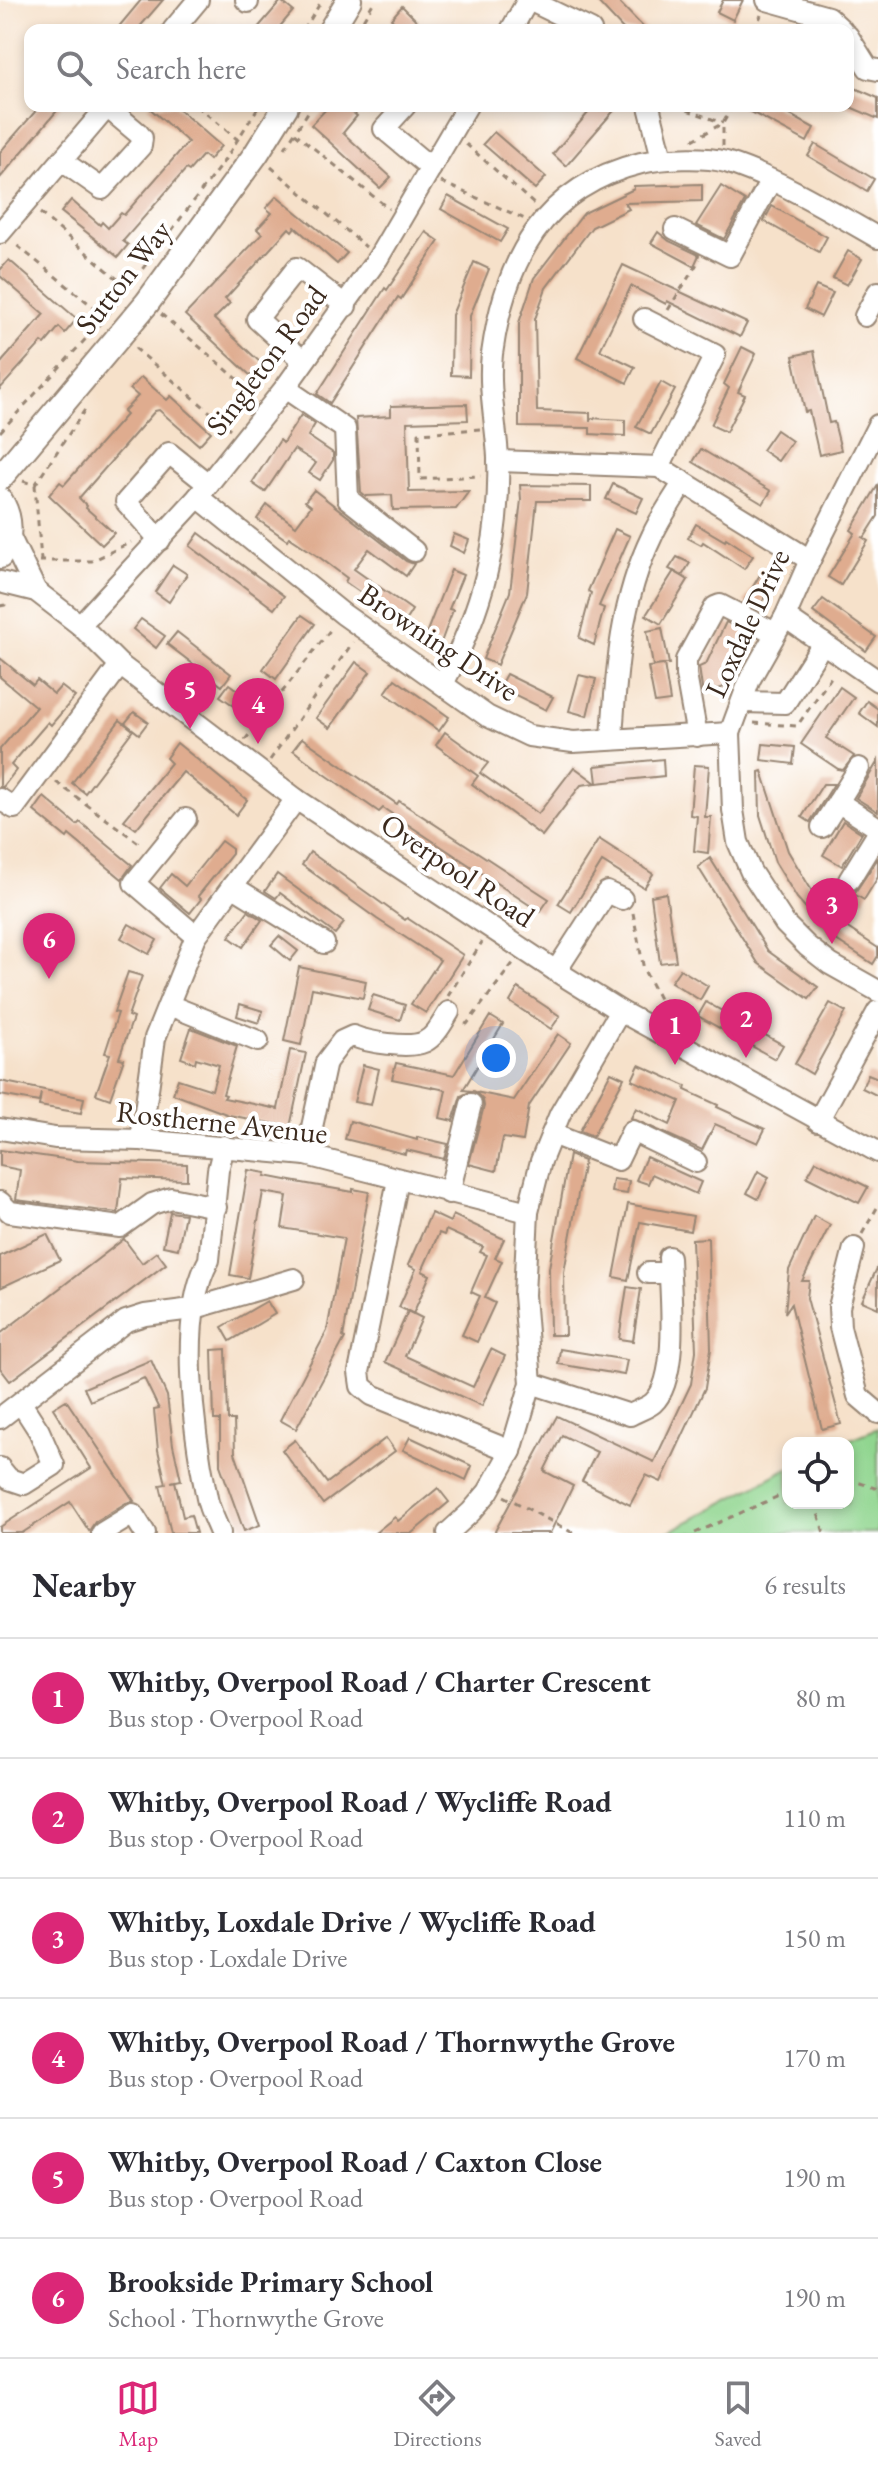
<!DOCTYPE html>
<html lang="en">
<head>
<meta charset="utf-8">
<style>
  :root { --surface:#fff; --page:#f2f2f3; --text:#2b2b33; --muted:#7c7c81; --line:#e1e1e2; --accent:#db2777 }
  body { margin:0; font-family:"EB Garamond",serif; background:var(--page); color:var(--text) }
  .controls { position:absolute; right:24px; bottom:24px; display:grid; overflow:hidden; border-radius:16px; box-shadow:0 4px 12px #0003 }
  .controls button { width:72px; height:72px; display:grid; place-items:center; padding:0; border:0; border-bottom:2px solid var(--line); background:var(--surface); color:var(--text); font:40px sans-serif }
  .you { position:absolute; left:496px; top:1058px; width:28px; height:28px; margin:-20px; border:6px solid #fff; border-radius:50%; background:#1a73e8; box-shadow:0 0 0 12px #1a73e833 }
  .badge { display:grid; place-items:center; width:52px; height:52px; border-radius:50%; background:var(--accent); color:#fff; font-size:26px; font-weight:700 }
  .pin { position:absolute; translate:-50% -66px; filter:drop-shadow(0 2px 4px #0008) }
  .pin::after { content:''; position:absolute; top:42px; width:28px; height:24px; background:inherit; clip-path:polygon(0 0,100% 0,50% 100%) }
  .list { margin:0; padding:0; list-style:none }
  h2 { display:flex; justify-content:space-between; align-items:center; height:104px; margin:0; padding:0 32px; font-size:34px }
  h2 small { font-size:26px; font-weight:400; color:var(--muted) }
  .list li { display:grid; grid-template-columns:52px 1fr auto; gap:24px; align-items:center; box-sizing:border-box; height:120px; padding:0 32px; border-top:2px solid var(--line) }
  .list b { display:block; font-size:30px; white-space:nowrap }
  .list p { margin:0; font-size:26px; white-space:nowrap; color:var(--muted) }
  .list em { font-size:26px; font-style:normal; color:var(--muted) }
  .icon { flex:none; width:44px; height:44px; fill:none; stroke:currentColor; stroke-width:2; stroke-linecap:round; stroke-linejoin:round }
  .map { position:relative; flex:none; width:878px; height:1533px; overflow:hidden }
  .search { position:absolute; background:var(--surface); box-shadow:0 4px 12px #0003; left:24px; right:24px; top:24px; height:88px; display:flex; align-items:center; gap:20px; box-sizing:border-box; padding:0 28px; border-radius:16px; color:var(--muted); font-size:30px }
  .sheet { height:824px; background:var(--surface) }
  nav { display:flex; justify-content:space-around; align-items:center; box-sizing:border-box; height:112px; border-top:2px solid var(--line); background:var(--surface); font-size:22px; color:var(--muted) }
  nav a { display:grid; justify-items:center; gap:4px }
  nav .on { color:var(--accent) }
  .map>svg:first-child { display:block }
</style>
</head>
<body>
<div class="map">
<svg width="878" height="1533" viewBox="0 0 878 1533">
  <rect width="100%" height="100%" fill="#fff"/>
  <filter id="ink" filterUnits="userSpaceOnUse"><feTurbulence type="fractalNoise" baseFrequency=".0125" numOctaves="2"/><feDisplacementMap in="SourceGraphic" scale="16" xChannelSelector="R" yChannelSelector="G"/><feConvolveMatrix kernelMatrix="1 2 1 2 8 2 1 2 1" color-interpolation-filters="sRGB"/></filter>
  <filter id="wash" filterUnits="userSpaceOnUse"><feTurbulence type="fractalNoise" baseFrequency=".006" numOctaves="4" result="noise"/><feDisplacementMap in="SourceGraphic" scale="32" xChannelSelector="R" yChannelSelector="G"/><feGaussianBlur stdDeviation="1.8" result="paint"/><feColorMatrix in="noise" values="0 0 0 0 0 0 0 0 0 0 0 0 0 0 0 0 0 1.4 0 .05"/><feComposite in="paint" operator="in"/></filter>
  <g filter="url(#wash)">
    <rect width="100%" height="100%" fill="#f6e1ca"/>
    <polygon fill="#90d58f" stroke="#668056" stroke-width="2" points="878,1428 878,1533 667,1533 788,1468 788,1503 848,1503 848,1443 841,1443"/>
    <g id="blocks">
      <g fill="#dfac8f">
        <polygon points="141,0 163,0 137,30 116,30"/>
        <polygon points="596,0 617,0 646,30 624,30"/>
        <polygon points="723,0 743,0 733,20 717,12"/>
        <polygon points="281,1 293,11 277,30 256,30"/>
        <polygon points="402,6 415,19 428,30 403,30 391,19"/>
        <polygon points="848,85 878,98 878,119 848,106"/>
        <polygon points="40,106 61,106 0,178 0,152"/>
        <polygon points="147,106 175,106 221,146 209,160 203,155 189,171 186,169 123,241 128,245 118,257 61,212 71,200 100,225 102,222 108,228 121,213 124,215 188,142"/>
        <polygon points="329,106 357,106 352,112 357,116 343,133 391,177 380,188 311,125"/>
        <polygon points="594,106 618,106 566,166 553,154"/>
        <polygon points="740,106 774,106 814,128 807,142"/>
        <polygon points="494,132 546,177 535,189 483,144"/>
        <polygon points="815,144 874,179 867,191 808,156"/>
        <polygon points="702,184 702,201 625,203 629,209 592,227 546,288 535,319 537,411 590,413 590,422 590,418 625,420 625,436 590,434 590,428 519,427 519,323 534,278 584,213 634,189 634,186"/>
        <polygon points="721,186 745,201 724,239 696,225"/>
        <polygon points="277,196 347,253 337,264 295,227 292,231 289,228 225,299 230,303 214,319 262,364 251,376 185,315 262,234 257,229 272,213 266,208"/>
        <polygon points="448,196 508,229 500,242 441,209"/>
        <polygon points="772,206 827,237 819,252 764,221"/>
        <polygon points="426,232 439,241 401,299 398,297 330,403 317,394 385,288 387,290"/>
        <polygon points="658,232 669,241 699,255 694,266 651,243"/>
        <polygon points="848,251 862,259 847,285 833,278"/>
        <polygon points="9,260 77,319 65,333 59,327 45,344 42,342 0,389 0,364 44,314 0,276 0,270"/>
        <polygon points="474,262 489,269 470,316 469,376 451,375 452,315"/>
        <polygon points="623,265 747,323 740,337 667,301 666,304 631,286 600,350 635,367 627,383 577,358"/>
        <polygon points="816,286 833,293 821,317 805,309"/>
        <polygon points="742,347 756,354 738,392 745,395 726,432 711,425 729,388 724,384"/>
        <polygon points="814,351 829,423 834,422 841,450 819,455 809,411 805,412 793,356"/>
        <polygon points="141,377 167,400 171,396 211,432 199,445 159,410 155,411 79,498 87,506 86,508 114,533 102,545 49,495 60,482 64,485 126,415 123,412 138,396 130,389"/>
        <polygon points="661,382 675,390 651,434 636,427"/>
        <polygon points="467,404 468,420 407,422 409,492 469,491 456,509 393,510 392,495 366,496 361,492 356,418 391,416 391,406"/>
        <polygon points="301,415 315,424 308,436 333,453 333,460 320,480 309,473 316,463 294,449 265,492 252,483 280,440 283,443"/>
        <polygon points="776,430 792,441 778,461 762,450"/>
        <polygon points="701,449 771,491 763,504 693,462"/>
        <polygon points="613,484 643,498 636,513 606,499"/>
        <polygon points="520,485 591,486 591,501 537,501 527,593 497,665 483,659 510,592 521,500"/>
        <polygon points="878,485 878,516 864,538 862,537 868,541 841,585 828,577 855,533 851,530"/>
        <polygon points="314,490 406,561 414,564 406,576 369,549 354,569 412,610 404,623 345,582 347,578 319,557 289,537 287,540 257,519 267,505 296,526 311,506 305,501"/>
        <polygon points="696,524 725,541 726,538 753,556 744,569 703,542 701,545 688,538"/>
        <polygon points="615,529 630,536 599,606 604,608 594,645 579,638 591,593 588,591"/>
        <polygon points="199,533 284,596 274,609 190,546"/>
        <polygon points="454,534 469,540 464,553 450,546"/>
        <polygon points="677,557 690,563 682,576 669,569"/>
        <polygon points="173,565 187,574 169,602 155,592"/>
        <polygon points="451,570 463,575 449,609 453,610 440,645 424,639"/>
        <polygon points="674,571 688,580 661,624 646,615"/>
        <polygon points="761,573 774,581 758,610 744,602"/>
        <polygon points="823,599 876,637 866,651 813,612"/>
        <polygon points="302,615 315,624 276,679 263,669"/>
        <polygon points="141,619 165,636 156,648 133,629"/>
        <polygon points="726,622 751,635 724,687 703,695 699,667 706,664"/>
        <polygon points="662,628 669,664 664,664 670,701 655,703 648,667 663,665 653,666 647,631"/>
        <polygon points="177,632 231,674 222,686 167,644"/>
        <polygon points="0,658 33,685 37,680 54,694 61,686 75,697 51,725 48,722 11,765 16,770 3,787 0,786 0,749 36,707 0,677"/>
        <polygon points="356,662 370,672 330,728 316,718"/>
        <polygon points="506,674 553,697 546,710 499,687"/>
        <polygon points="579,675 596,679 587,716 569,711"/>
        <polygon points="395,679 449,717 439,731 385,693"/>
        <polygon points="229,684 255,703 246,714 220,696"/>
        <polygon points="840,687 854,697 826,738 854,756 843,770 838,769 801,744"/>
        <polygon points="867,701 878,709 878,727 859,713"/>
        <polygon points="134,712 148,722 139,734 125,723"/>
        <polygon points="120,720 133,730 85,793 72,783"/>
        <polygon points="445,732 488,763 480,773 538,814 574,767 596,783 581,785 542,836 472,784 478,776 436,745"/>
        <polygon points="302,738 397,804 399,801 549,899 540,912 383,808 379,812 319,770 293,750"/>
        <polygon points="177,743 247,800 236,815 183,772 136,829 124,820 171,763 166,758"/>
        <polygon points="763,744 795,747 793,764 761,760"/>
        <polygon points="663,759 664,776 597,783 595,766"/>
        <polygon points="878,761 878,812 856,798"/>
        <polygon points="694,765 709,766 705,817 711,817 708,853 694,851 697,816 690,815"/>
        <polygon points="762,771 788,851 812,891 840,923 878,948 878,956 873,964 830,936 797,898 775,862 760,815 759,772"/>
        <polygon points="823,784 834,784 810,822 802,817"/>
        <polygon points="44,797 77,825 80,822 132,865 122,879 69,835 67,838 34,811"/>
        <polygon points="843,821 862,833 842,866 823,855"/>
        <polygon points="599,839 653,874 644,888 602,862 571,912 558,904"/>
        <polygon points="221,841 232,849 232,854 198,896 201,899 190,913 160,888 171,874 185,886"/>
        <polygon points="310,852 405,920 407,918 463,955 426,1013 411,1004 440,960 377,919 302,865"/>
        <polygon points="710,858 768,951 818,987 809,999 758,963 698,867"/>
        <polygon points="878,858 878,877 864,900 854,894"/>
        <polygon points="277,874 344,923 335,934 280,893 276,898 265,891"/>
        <polygon points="666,893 676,961 660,963 651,896"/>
        <polygon points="248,911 262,920 243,947 229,937"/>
        <polygon points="129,924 157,940 149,954 121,938"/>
        <polygon points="279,936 298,951 290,961 271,945"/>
        <polygon points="299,967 366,981 363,998 312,988 301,1045 284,1041"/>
        <polygon points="680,969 708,986 700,1000 671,982"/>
        <polygon points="128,972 142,976 128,1016 133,1018 119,1058 124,1059 110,1099 96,1094 110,1054 105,1053 118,1013 114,1012"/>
        <polygon points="518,988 560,1016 551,1029 510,1002"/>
        <polygon points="373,995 405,1005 400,1020 368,1010"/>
        <polygon points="706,1002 783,1045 775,1059 698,1016"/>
        <polygon points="830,1003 846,1012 812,1074 795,1064"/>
        <polygon points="240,1004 263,1011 259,1023 237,1016"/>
        <polygon points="490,1016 503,1024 463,1090 472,1091 461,1096 453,1121 440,1118 446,1090 392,1079 396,1063 454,1075"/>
        <polygon points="191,1028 237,1046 223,1094 226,1095 224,1098 278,1109 290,1050 306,1053 290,1127 229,1115 173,1094 178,1079 212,1090 219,1065 196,1058 195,1063 181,1058"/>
        <polygon points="558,1034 571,1043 529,1106 523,1141 503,1138 496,1171 469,1164 484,1106 483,1100 475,1092 514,1100"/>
        <polygon points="363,1065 379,1069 371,1105 354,1102"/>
        <polygon points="639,1065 686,1086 685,1090 718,1105 717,1107 765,1129 758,1143 715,1124 702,1150 631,1118 636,1108 670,1125 680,1101 632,1080"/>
        <polygon points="611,1072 624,1078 593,1136 580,1131"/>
        <polygon points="868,1074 878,1078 878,1096 862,1088"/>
        <polygon points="0,1081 84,1098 81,1113 39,1106 41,1093 39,1102 0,1095"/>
        <polygon points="350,1121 417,1140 417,1137 448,1144 444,1159 406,1150 405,1154 345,1139"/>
        <polygon points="0,1150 78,1161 187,1164 187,1180 122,1178 118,1213 16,1200 20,1170 0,1166"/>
        <polygon points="569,1155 584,1161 564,1272 565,1335 550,1335 549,1268"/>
        <polygon points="646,1157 701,1182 696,1194 652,1174 648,1184 636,1180"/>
        <polygon points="816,1161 868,1187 859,1203 807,1177"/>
        <polygon points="248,1170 266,1173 265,1176 291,1181 353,1192 353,1189 369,1192 343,1337 345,1338 296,1429 280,1420 327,1331 344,1238 282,1228 287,1196 263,1192 248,1278 230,1275"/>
        <polygon points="758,1171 769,1177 758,1199 747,1193"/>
        <polygon points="613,1179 629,1181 627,1194 611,1192"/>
        <polygon points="628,1204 693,1216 690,1231 640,1222 628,1280 614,1277"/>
        <polygon points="170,1212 185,1214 178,1249 163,1246"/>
        <polygon points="431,1213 450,1222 453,1215 504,1239 495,1258 502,1261 485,1298 495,1303 477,1342 462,1335 480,1296 471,1292 487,1255 480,1252 483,1247 446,1230 444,1235 439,1233 422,1271 430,1275 413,1314 399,1307 416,1269 408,1265"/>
        <polygon points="814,1216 830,1225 802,1281 809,1281 807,1298 841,1424 822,1429 791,1304 785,1313 789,1270"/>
        <polygon points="47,1234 60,1260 0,1288 0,1256"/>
        <polygon points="708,1238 711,1349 705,1388 661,1482 646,1475 630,1505 582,1481 597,1452 562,1435 544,1471 573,1486 550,1533 494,1533 557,1416 654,1462 691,1384 696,1351 692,1239"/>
        <polygon points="124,1239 142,1263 157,1252 166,1264 10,1381 0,1368 0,1334"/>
        <polygon points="878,1266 878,1308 862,1301"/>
        <polygon points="627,1287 641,1289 633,1341 619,1339"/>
        <polygon points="267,1301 275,1314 230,1341 222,1327"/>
        <polygon points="408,1311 422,1318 405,1356 473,1387 491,1349 505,1356 482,1406 385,1362"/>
        <polygon points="226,1349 228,1420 234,1420 235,1453 260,1525 244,1531 220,1465 220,1420 214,1420 212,1350"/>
        <polygon points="560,1349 627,1360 624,1375 558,1364"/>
        <polygon points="151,1360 167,1396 173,1445 181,1480 171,1482 175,1481 183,1517 191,1515 196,1533 171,1533 160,1485 166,1484 158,1450 154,1410 159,1409 144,1378 90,1401 84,1388"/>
        <polygon points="66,1400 134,1501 126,1503 95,1522 89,1531 70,1502 22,1533 0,1533 0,1527 91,1468 53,1408"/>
        <polygon points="410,1437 472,1466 466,1480 403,1450"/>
        <polygon points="386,1438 395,1451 323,1504 282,1450 295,1440 327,1483"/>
        <polygon points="438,1488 449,1502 412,1533 375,1533 395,1517 398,1521"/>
      </g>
    </g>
  </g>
  <g filter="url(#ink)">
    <use href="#blocks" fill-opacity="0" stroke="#988674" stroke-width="2"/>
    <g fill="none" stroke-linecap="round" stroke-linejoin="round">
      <g stroke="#988674" stroke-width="24">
        <g id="minor">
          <polyline points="246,0 248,2"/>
          <polyline points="529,0 591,30"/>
          <polyline points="767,0 828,17 842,30"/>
          <polyline points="173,30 198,0"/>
          <polyline points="511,30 528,0"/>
          <polyline points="848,36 868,68 878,70"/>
          <polyline points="405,106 384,129 431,168"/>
          <polyline points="649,106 662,158"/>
          <polyline points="62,161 102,189 141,146 142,138 138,133 107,107"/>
          <polyline points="675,229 730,256 770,182"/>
          <polyline points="0,233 108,106"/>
          <polyline points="865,316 878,292"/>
          <polyline points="644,319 715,355 659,467"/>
          <polyline points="303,361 257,319 297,268 346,306"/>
          <polyline points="285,388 345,429 348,499 414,551"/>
          <polyline points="878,425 810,560 785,617 750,679 730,733 733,810 738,842 751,872 785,924 807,946 830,964 878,991"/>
          <polyline points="498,461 659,467 810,560"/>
          <polyline points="198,497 343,614 487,716 529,736 573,742 730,733"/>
          <polyline points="9,535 36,591"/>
          <polyline points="160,540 126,502 169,453 208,484"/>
          <polyline points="0,582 36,591 80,625 120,665 296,799 556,971 620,1011 878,1152"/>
          <polyline points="785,617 878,681"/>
          <polyline points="80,625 198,497 285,388 378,258 467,106"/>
          <path d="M443 684C482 610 501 541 498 457 496 424 488 387 492 354 505 260 543 187 641 163 664 158 703 156 726 162 777 178 831 211 878 238"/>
          <polyline points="742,702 785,703 823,643"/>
          <polyline points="697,736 686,675 686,660 715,607 720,605 775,633"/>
          <path d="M612 739C616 669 621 600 652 536 660 518 673 500 683 483"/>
          <polyline points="0,799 14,808 120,665"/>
          <polyline points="838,802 859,768"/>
          <polyline points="186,819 134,883 196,936"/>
          <polyline points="822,827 838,802 878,828"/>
          <polyline points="849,880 878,833"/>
          <polyline points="232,886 324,943"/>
          <polyline points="556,971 607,892 622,899"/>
          <polyline points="169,1005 258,1041"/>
          <polyline points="818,1121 878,1011"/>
          <polyline points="0,1129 55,1138 141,1140 306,1155 528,1212"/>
          <polyline points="552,1134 618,1160 632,1131 696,1162"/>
          <polyline points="141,1140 155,1038 196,936 296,799"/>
          <path d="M306 1155 326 1062 342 1041 353 1036C367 1042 409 1049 424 1042 436 1036 442 1023 449 1012"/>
          <polyline points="398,1180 359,1372 361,1386 372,1395 511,1451"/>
          <polyline points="449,1193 471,1104"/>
          <polyline points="0,1202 10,1212 120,1227 152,1204 171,1198 216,1207"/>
          <polyline points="854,1248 839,1307 840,1327 858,1396 878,1413"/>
          <polyline points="648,1273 669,1273"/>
          <path d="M531 1383 630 1415C637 1411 647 1408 653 1403 680 1379 670 1291 669 1257"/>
          <polyline points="0,1418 126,1321 145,1315 192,1309 294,1279"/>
          <polyline points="0,1468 9,1479 24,1484 54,1465 39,1431 21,1403"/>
          <polyline points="102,1533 133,1514 145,1533"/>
          <path d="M220 1533C216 1522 209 1510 207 1498 194 1435 177 1316 209 1260L218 1170 224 1146"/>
          <polyline points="448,1533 471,1512 488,1492 511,1451 531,1383 524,1295 528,1212 541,1161 560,1114 620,1011"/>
        </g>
      </g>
      <g stroke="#988674" stroke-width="28">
        <g id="major">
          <polyline points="331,30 349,0"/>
          <polyline points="0,478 147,303 256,154 286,106"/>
          <path d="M0 500C11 517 12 539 0 556"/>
        </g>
      </g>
      <g stroke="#988674" stroke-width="3" stroke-dasharray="6 6" stroke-linecap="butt">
        <polyline points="304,30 322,0"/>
        <polyline points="357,30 375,0"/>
        <polyline points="755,30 761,15"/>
        <polyline points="197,106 237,139"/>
        <polyline points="676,106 723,123"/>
        <polyline points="295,133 389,209"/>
        <polyline points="693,140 723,123"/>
        <polyline points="466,144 535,205"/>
        <polyline points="723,146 723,123 733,106"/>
        <polyline points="285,148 312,106"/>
        <polyline points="271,167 366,247"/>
        <polyline points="441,182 525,219"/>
        <polyline points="40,213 128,288 106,317"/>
        <polyline points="128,288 224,161 259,106"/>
        <polyline points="668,310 700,259"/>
        <polyline points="161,314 255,394"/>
        <polyline points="135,348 230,429"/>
        <polyline points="480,429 419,433 420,479 481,476"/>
        <polyline points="0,432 106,317 15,244"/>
        <polyline points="23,481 35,485 41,560"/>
        <polyline points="35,485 86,408"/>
        <polyline points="39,561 92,561 131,542"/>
        <polyline points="0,606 5,605 6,601"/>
        <polyline points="754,723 797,726 834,673"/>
        <polyline points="245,740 331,629"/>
        <polyline points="270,760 353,642"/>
        <polyline points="56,782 143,846"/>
        <polyline points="633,913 644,970 669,1018"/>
        <polyline points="448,996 482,942"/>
        <polyline points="465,1023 467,1024 514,962"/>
        <polyline points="862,1234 878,1206"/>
        <polyline points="848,1479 878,1489"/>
        <polyline points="504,1496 573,1533"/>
        <polyline points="815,1503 824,1533"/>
        <polyline points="695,1533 788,1492"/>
      </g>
      <use href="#minor" stroke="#fff" stroke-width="20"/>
      <use href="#major" stroke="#fff" stroke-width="24"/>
    </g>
  </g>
  <g text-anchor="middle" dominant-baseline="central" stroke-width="8" stroke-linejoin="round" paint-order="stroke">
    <g font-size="30" fill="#3b2a1e" stroke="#fff">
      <text transform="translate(123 277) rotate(-52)">Sutton Way</text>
      <text transform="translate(266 360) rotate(-53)">Singleton Road</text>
      <text transform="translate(747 623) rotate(-65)">Loxdale Drive</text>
      <text transform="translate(439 642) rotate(34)">Browning Drive</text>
      <text transform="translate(458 870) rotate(34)">Overpool Road</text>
      <text transform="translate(222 1122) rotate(6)">Rostherne Avenue</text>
    </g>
  </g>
</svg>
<div class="controls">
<button><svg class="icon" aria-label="locate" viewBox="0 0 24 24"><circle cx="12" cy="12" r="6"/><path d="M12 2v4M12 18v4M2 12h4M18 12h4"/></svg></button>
</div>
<div class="you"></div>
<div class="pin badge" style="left:675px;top:1065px">1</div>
<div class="pin badge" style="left:746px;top:1058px">2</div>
<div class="pin badge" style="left:832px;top:944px">3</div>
<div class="pin badge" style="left:258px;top:744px">4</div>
<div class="pin badge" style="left:190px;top:729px">5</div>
<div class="pin badge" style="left:49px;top:979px">6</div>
<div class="search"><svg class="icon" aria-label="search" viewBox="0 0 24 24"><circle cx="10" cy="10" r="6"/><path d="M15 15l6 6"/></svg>Search here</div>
</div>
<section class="sheet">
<h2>Nearby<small>6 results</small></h2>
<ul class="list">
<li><span class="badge">1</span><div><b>Whitby, Overpool Road / Charter Crescent</b><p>Bus stop · Overpool Road</p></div><em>80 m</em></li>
<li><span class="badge">2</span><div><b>Whitby, Overpool Road / Wycliffe Road</b><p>Bus stop · Overpool Road</p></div><em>110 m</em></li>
<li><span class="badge">3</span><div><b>Whitby, Loxdale Drive / Wycliffe Road</b><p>Bus stop · Loxdale Drive</p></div><em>150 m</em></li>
<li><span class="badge">4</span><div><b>Whitby, Overpool Road / Thornwythe Grove</b><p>Bus stop · Overpool Road</p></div><em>170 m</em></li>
<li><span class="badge">5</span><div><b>Whitby, Overpool Road / Caxton Close</b><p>Bus stop · Overpool Road</p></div><em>190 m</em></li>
<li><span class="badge">6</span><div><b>Brookside Primary School</b><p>School · Thornwythe Grove</p></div><em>190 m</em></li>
</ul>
</section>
<nav>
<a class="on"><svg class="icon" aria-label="map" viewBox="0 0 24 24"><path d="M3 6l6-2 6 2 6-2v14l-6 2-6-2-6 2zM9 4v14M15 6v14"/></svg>Map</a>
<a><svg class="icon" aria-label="directions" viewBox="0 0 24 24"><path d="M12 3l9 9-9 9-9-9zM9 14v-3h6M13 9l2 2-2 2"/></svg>Directions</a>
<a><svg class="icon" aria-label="saved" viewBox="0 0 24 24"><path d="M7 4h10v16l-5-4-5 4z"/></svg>Saved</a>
</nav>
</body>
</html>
